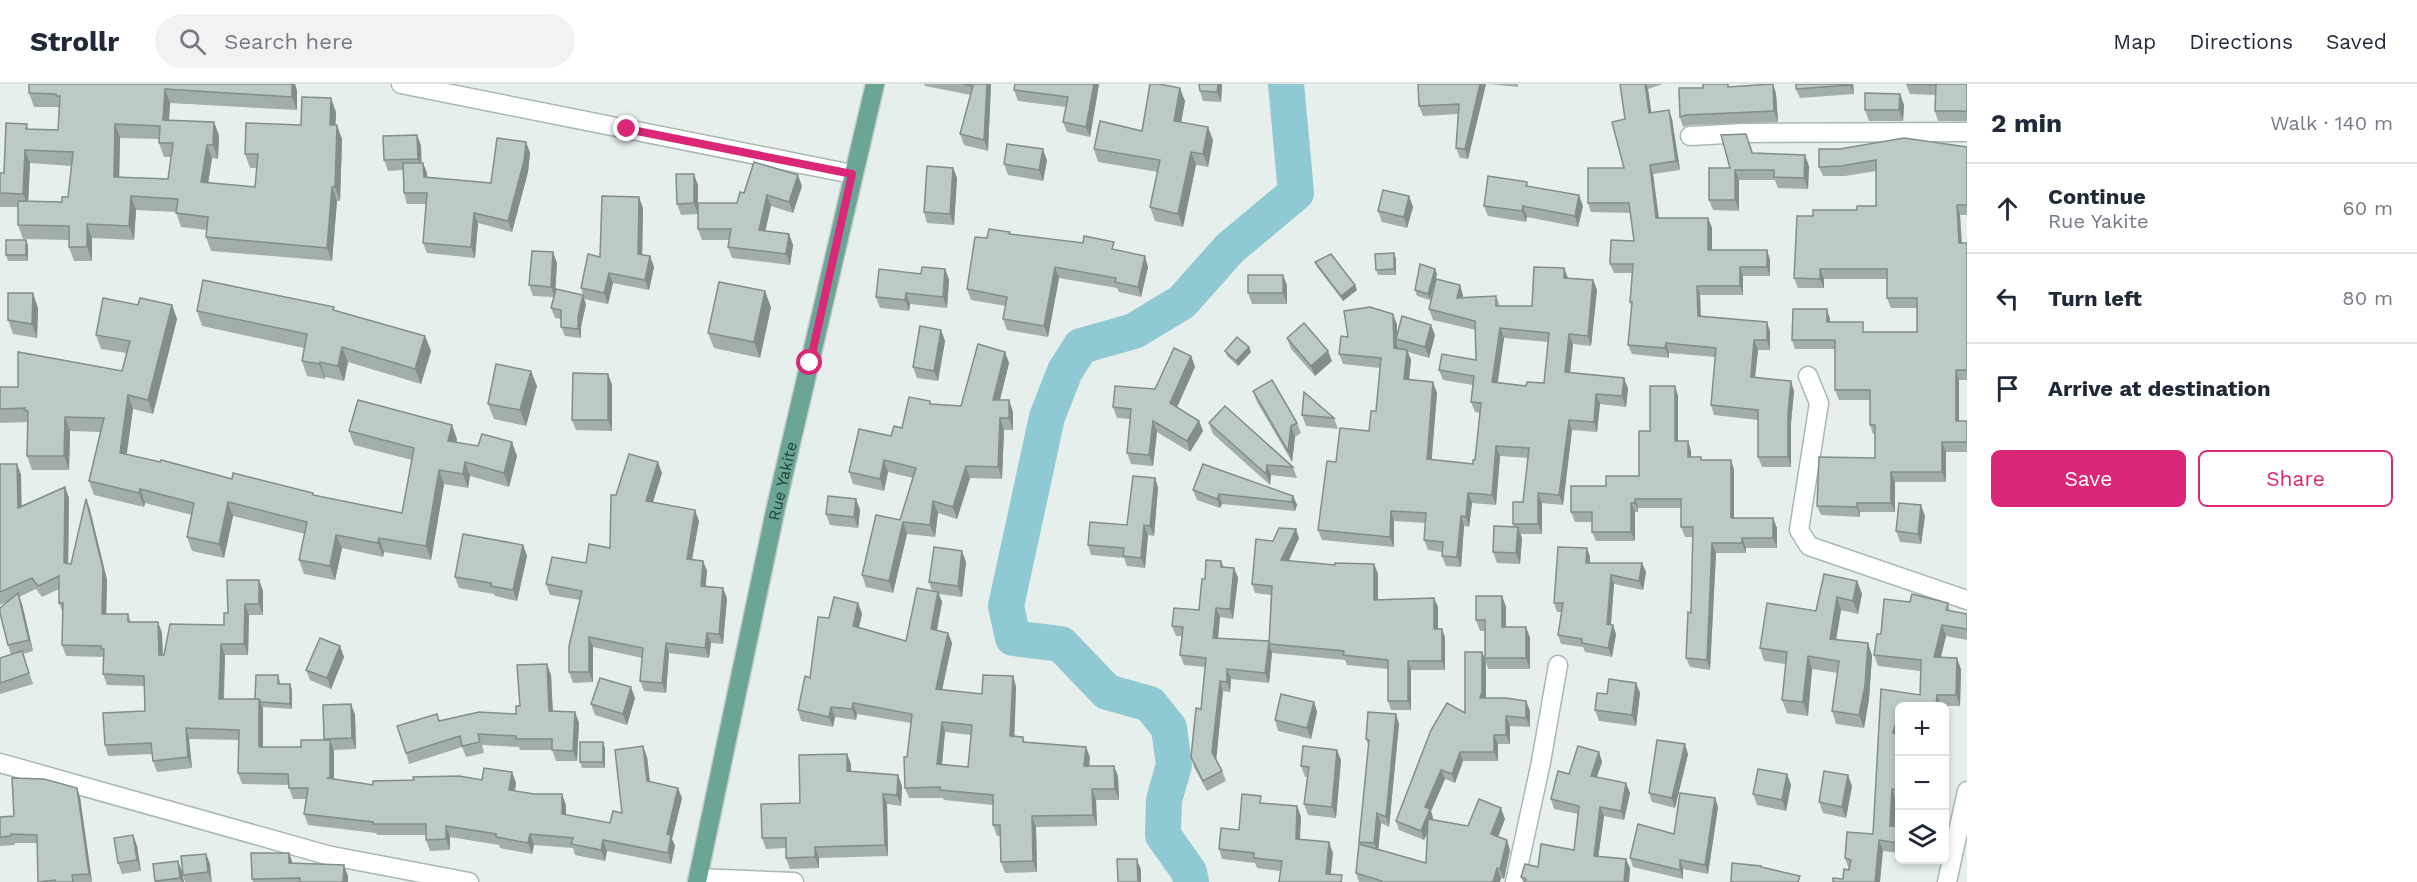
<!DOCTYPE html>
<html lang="en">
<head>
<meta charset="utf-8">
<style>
  :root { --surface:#fff; --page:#f2f2f3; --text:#1f2937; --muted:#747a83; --line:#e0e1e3; --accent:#db2777 }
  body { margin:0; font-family:"Work Sans",sans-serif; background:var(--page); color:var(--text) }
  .controls { position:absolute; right:18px; bottom:18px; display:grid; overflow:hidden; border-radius:9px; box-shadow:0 3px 9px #0003 }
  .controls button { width:54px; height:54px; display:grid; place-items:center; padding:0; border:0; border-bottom:2px solid var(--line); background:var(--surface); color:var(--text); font:30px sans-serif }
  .stop { position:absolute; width:18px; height:18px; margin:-14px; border:4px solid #db2777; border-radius:50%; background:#fff }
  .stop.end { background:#db2777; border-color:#fff; box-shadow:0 2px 6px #0008 }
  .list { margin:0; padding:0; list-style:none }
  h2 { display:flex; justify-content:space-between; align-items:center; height:78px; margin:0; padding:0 24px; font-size:26px }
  h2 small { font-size:20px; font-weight:400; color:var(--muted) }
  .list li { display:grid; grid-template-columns:39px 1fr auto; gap:18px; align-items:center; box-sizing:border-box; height:90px; padding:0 24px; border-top:2px solid var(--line) }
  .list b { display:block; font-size:22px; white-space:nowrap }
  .list p { margin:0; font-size:20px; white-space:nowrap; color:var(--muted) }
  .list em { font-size:20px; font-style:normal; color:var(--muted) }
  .actions { display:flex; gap:12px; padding:18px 24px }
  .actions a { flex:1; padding:14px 0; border:2px solid var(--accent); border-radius:9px; text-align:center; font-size:21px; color:var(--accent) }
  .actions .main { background:var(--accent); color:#fff }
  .icon { flex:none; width:33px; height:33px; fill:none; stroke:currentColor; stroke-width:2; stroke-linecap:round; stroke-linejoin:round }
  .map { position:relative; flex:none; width:1967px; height:798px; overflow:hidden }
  header { display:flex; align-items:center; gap:36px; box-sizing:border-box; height:84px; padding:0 30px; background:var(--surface); border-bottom:2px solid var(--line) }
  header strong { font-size:28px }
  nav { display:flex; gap:33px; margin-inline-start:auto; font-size:21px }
  .search { width:420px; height:54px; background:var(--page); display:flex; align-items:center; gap:15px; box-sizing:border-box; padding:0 21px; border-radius:33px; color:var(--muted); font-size:22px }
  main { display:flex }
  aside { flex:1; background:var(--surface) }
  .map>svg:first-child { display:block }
</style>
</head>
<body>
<header>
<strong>Strollr</strong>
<div class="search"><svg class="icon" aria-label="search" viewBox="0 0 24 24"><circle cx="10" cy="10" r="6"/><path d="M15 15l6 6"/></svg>Search here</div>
<nav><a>Map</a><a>Directions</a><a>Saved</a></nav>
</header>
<main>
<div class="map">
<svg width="1967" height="798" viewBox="0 0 1967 798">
  <rect width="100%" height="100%" fill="#e6efeb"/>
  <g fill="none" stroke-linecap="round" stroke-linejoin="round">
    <polyline stroke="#8ec9d4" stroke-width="36" points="1191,798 1189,788 1163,751 1164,716 1174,681 1169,644 1150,620 1107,608 1061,560 1013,554 1006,522 1047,333 1065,287 1081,262 1134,247 1182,218 1230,164 1296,109 1286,0"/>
    <g stroke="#a8b8b2" stroke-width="21">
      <g id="minor">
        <polyline points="401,0 852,90"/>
        <polyline points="1690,52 1743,49 1967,48"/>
        <polyline points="1808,292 1819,319 1799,446 1809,462 1967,516"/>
        <polyline points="0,679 327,771 469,798"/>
        <polyline points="698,794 794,798"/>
        <polyline points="1515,798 1541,678 1558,581"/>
        <polyline points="1947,798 1967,707"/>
      </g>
    </g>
    <g stroke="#c2cac8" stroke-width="21">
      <g id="major">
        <path id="s1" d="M697 798 776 423 875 0"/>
      </g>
    </g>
    <use href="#minor" stroke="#fff" stroke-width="18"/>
    <use href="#major" stroke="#6aa596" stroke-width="18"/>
  </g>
  <g fill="#a1aea9" fill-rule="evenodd">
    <path d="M29 0H295L297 7V26L170 19 169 36 214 38 219 52 218 75 212 74 208 99 255 103 257 84H250L245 70 301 41 336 28 335 41 342 55 340 117H337L332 177 211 167 206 153 207 146 181 143 176 128 136 126 134 156 92 154V177H74L69 163V156L23 155 18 141V123H0V89H4L27 40 28 45 58 46 59 23H34L29 9ZM120 54 159 55V59L164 73H171L168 95 119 93ZM30 79 71 82 68 113 62 118 28 117Z"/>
    <polygon points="924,0 991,0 988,67 964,61 960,50 971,11 925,2"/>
    <polygon points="1015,0 1099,0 1090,53 1067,48 1063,38 1066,23 1018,17 1014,6"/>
    <polygon points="1222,0 1221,18 1203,17 1200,7"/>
    <polygon points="1486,0 1468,75 1460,74 1456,64 1458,30 1423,32 1419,22"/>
    <polygon points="1488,0 1518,0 1518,3"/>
    <polygon points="1620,0 1663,0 1648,5 1651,29 1672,35 1680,86 1653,90 1659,134 1708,134 1712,144 1712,166 1767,166 1770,176 1770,192 1743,192 1743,211 1700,211 1701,232 1770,247 1770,266 1758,266 1755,293 1794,307 1791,339 1791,383 1762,383 1758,373 1758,336 1714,331 1711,321 1715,273 1669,269 1669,274 1632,270 1628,261 1632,224 1630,218 1632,189 1614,189 1610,180 1634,157 1631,129 1591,128 1588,119 1624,84 1625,35"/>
    <polygon points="1773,0 1776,10 1778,38 1689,41 1683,43 1680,33 1732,3"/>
    <polygon points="1796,0 1853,0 1854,10 1800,14 1796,5"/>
    <polygon points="1906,0 1967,0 1967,37 1938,37 1935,27 1935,11 1910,10"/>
    <polygon points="1900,10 1904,21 1903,37 1869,37 1865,26"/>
    <polygon points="1185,17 1181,38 1213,56 1208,83 1196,81 1183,143 1155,137 1150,123 1158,88 1098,78 1094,65 1142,47"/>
    <polygon points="417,51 421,62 421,79 423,79 427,89 427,93 491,99 526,58 530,69 528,88 512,148 478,139 475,174 427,169 423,159 426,120 407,120 404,109 403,86 388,87 384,76"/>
    <polygon points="1750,60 1753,69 1809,82 1808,105 1778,104 1775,96 1739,96 1739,127 1713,126 1709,116 1730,84"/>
    <polygon points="1967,63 1967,131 1960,131 1962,159 1967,159 1967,296 1959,296 1959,337 1967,337 1967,368 1946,368 1946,398 1895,398 1895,428 1860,428 1860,433 1821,431 1817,422 1875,374 1875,350 1873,350 1870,341 1870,316 1839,316 1835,306 1835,265 1795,265 1792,256 1830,235 1830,238 1867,248 1917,248 1917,224 1891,224 1887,214 1887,195 1824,195 1824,204 1798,204 1794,194 1813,132 1857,126 1876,122 1876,87 1845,92 1823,92 1819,83"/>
    <polygon points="1047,76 1043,97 1008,91 1004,80"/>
    <polygon points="953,84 957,94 954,141 927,139 924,128"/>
    <polygon points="1527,98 1528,102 1583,122 1578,143 1527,133 1526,138 1488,132 1484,122"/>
    <polygon points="698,101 698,130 681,131 677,120"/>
    <polygon points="802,102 793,129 771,122 765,147 789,150 793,161 790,181 732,174 728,163 729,156 702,156 698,145 737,119 744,109"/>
    <polygon points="1409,112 1413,123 1407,144 1382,138 1378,127"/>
    <polygon points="643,124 642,171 650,172 654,183 649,206 613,199 608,220 584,215 581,204 600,173"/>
    <polygon points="1010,150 1116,166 1148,183 1141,213 1119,208 1117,204 1059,194 1048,253 1007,246 1003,235 1006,222 971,216 967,205 987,154"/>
    <polygon points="28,161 28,177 8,177 6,171"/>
    <polygon points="1394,169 1396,175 1396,191 1378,191 1376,186"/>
    <polygon points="1315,178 1357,206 1343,217 1317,183"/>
    <polygon points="557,179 555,207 586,220 581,243 581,254 565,252 561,243 561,235 555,234 551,224 554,213 533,212 529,201"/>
    <path d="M1564 184 1568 194 1593 196 1597 206 1591 262 1573 260 1570 289 1624 294 1628 305 1626 323 1600 320 1597 348 1572 346 1563 421 1542 419V450H1520L1522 454 1520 480 1497 479 1493 468 1514 443 1513 440 1523 418 1528 374 1500 372 1496 421 1472 419 1469 443 1464 442 1461 483 1446 482 1442 472V468L1428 466 1424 456 1426 439 1394 437V463L1322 456 1318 446 1336 378 1369 347 1376 327 1380 284 1343 280 1339 270 1348 253 1397 240V250L1435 251 1429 274 1408 268 1411 276 1409 296 1437 309 1431 376 1473 380 1475 376 1480 329 1475 328 1471 318 1473 301 1443 296 1439 286 1476 276V246L1433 236 1429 225 1436 195 1430 216 1417 212 1415 206 1437 190 1436 195 1463 211V213L1496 212 1500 222H1532ZM1504 254 1548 258 1544 299 1526 302 1498 298Z"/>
    <polygon points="945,185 949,196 947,224 910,220 909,227 880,224 876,213 921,190"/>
    <polygon points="1287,201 1287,220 1252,220 1248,209"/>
    <polygon points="138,221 172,221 177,235 153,330 133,325 126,370 232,395 313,409 314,412 402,429 412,376 354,361 349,347 457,355 456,359 517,372 509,403 470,392 468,404 444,400 431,476 384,468 383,473 342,464 335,496 304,490 299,476 305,450 233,432 224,474 192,467 187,453 192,431 145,419 144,423 94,411 89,397 100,348 70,347 69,386 32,386 27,372 28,338 0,339 0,303 18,303 122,287 126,269 101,265 96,251"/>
    <polygon points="771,223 760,274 714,264 708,249"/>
    <polygon points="38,224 37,254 13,250 8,236"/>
    <polygon points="335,226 425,252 431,267 421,300 348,278 344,297 325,293 325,295 307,292 302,277 304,264 202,242 197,227"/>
    <polygon points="941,246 945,257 938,297 917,294 913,283"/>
    <polygon points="1287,254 1332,277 1315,292 1291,265"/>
    <polygon points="1249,263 1251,268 1238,282 1227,272 1225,267"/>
    <polygon points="1005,268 1009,279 1000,316 1009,316 1013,328 1013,346 1004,346 1002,395 970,394 957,435 938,429 935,453 907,450 893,509 866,503 862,491 900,436 913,394 888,388 884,407 853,400 849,388 931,320 961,322"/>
    <polygon points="1191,272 1195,283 1177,323 1199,337 1203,347 1190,368 1157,348 1153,382 1131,380 1127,369 1130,335 1117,334 1113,323 1155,305"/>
    <polygon points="608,290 612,301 612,347 576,346 572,336"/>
    <polygon points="537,302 526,342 494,335 488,320"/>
    <polygon points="1675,302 1678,312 1678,357 1688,357 1691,367 1691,373 1702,376 1731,376 1734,386 1734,434 1773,434 1777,444 1777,464 1746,464 1746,469 1716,469 1710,586 1690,583 1686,574 1691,529 1693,453 1685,453 1681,443 1681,424 1638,424 1638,428 1635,428 1635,457 1596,457 1592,448 1592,438 1575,438 1571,428 1606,402 1639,392 1650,347"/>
    <polygon points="1253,307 1297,339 1301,349 1295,353 1292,378 1257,318"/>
    <polygon points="1302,331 1334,334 1338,345 1306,342"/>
    <polygon points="1209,339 1293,383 1297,394 1271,391 1270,401 1213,350"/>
    <polygon points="0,380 17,380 21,391 21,422 65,403 69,414 68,479 71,480 86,415 90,426 107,496 106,530 128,530 131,538 158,538 162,549 163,571 224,541 228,529 259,496 263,507 263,531 249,531 248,571 225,571 224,615 255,615 278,591 280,597 280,600 290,600 292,606 292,625 263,623 263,663 301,663 325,656 351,620 355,631 356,665 333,666 334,695 373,701 482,696 512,688 516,699 515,707 566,721 566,731 610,739 622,729 647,673 650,697 682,714 672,755 675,762 671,780 607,767 605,777 575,771 573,764 534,761 532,770 500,764 499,761 450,753 450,766 430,767 426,756 426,751 377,751 376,749 308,741 304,730 306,715 293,715 289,704 288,701 242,700 238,689 239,656 189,655 192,684 157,688 153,677 152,670 108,672 105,661 145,627 144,602 107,601 103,590 104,573 66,572 62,561 63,530 59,519 59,505 42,513 36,505 19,513 22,520 33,567 23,570 33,600 0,610 0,574 11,571 8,561 7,518 0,521"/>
    <polygon points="662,389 652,419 699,437 692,476 703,477 707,487 705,502 727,514 723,560 711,559 709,574 669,569 666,609 644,607 640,597 642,574 593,563 593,598 573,599 569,588 580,516 550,511 546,500 586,479 610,464 616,411"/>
    <polygon points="1155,394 1158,404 1154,452 1148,451 1145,484 1127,482 1124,474 1091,471 1088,461 1127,441"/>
    <polygon points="1193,406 1293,412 1297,421 1295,427 1222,420 1220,424 1197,416"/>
    <polygon points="856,415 860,426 858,444 830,441 826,430"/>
    <polygon points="1925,432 1921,460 1900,458 1896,447"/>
    <polygon points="1299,454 1289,477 1335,481 1374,480 1378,490 1378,516 1434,514 1438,523 1438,545 1442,545 1445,554 1445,586 1411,586 1411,626 1391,626 1388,617 1388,585 1347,581 1345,576 1272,569 1269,599 1231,595 1230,608 1223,607 1216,675 1222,687 1226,697 1207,707 1194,683 1191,673 1201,625 1205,583 1184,581 1180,571 1182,552 1176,552 1172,542 1199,526 1205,495 1221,477 1224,483 1234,484 1238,494 1233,535 1220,533 1218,554 1269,557 1271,511 1255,509 1252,500 1273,457"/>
    <polygon points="523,461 527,472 517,517 495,512 494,510 459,504 455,493"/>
    <polygon points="1587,464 1590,473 1590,479 1646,488 1643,506 1614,500 1611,541 1616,550 1612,573 1585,568 1583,563 1561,560 1558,551 1562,528 1557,528 1554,519"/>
    <path d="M966 478 962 513 939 510 942 518 937 546 948 549 952 559 942 606 982 610 1013 592 1016 603 1014 653H1023L1025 658 1090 673 1089 682 1118 692 1119 716H1096L1097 742 1036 743 1037 788 1005 789 1001 778V752H997L993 741V721L944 716 943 714H909L905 704 911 639 857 630 856 636 835 633 833 643 801 637 798 626 810 594 829 534 858 519 862 530 859 543 906 557 932 507 929 498ZM945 648 971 651 968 683 942 680Z"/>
    <polygon points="1857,497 1862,510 1858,530 1841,526 1836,556 1868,559 1872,572 1869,615 1864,644 1836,640 1832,627 1838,589 1812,585 1808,632 1787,629 1782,616 1786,580 1764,577 1760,564 1816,527"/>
    <polygon points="1502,512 1506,523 1506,543 1526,543 1530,554 1530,585 1488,585 1486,578 1486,614 1526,617 1530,627 1530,643 1510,642 1510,660 1498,660 1498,677 1463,677 1455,699 1445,695 1431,727 1433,734 1433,736 1468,742 1505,735 1498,753 1510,766 1504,795 1501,794 1500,798 1359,798 1356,789 1360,760 1359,758 1369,663 1366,655 1396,630 1399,640 1389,743 1381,739 1378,765 1426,779 1428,748 1424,756 1399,746 1396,737 1465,629 1482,568 1485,574 1485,547 1480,547 1476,536"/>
    <polygon points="1910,518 1948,519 1950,527 1967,530 1967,556 1946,552 1941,573 1961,585 1960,622 1899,622 1899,717 1896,717 1894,743 1899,743 1899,769 1883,767 1843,795 1849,786 1845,774 1873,750 1881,605 1920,611 1920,587 1878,582 1874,571 1881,550"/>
    <polygon points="340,562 344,573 331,605 310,596 306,586"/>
    <polygon points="551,591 553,627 575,628 579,639 577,677 556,677 552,666 520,666 519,663 482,661 484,669 466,673 462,663 409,680 406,669 516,630 520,622"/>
    <polygon points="1636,599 1640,609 1636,642 1599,637 1595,626"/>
    <polygon points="635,614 627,641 595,631 591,620"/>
    <polygon points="1314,618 1317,628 1311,655 1278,647 1275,636"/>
    <polygon points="605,664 605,684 582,684 580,678"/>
    <polygon points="1599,668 1602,678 1597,693 1630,709 1624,736 1604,732 1598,773 1630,784 1629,798 1523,798 1521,793 1538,783 1574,766 1578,730 1554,725 1551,715 1569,690"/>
    <polygon points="847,670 851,680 851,688 902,702 901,722 887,720 888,772 819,774 819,784 790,785 786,774 786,764 766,765 762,754 800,719"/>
    <polygon points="1688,670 1675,724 1652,718 1649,709"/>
    <polygon points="1341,676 1336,734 1308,731 1304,720 1307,693 1305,693 1301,682"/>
    <polygon points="1787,690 1791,701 1786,727 1757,721 1753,710"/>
    <polygon points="1852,702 1846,734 1823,729 1819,718"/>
    <polygon points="80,713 92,798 38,798 38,759 15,759 15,761 0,762 0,733 14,732"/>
    <polygon points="1715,714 1718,723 1708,790 1683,785 1683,795 1633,783 1630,774 1674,750"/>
    <polygon points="1264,720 1297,722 1301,733 1300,756 1333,769 1281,787 1257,784 1255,779 1222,775 1219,765 1239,746"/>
    <polygon points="133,751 137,762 141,787 122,790 118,779"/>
    <polygon points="289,769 292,779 348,792 348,798 253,798 252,795"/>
    <polygon points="206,770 210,780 212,798 185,798 183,791"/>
    <polygon points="153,780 182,787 184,798 155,798"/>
  </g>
  <g fill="#838d89">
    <polygon points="292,0 295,0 297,7 297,26 292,13"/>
    <polygon points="987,0 991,0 988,67 984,56"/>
    <polygon points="1094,0 1099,0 1090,53 1086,43"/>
    <polygon points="1218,0 1222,0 1221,18 1217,8"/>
    <polygon points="1480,0 1486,0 1468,75 1465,65"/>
    <polygon points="1645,0 1646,0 1648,5 1653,39 1649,29"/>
    <polygon points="1773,0 1776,10 1778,38 1774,27"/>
    <polygon points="1850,0 1853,0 1854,10 1850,1"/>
    <polygon points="1180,4 1185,17 1179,51 1174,37"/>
    <polygon points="165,5 170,19 168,50 163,36"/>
    <polygon points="1900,10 1904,21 1903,37 1899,26"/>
    <polygon points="331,14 336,28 335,55 330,41"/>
    <polygon points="1669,26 1672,35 1680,86 1676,77"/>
    <polygon points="214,38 219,52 218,75 213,61"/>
    <polygon points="115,40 120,54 119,106 114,93"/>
    <polygon points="337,41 342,55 340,117 335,103"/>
    <polygon points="1208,43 1213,56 1208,83 1203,70"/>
    <polygon points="417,51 421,62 422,86 418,75"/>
    <polygon points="526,58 530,69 528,88 512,148 508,137"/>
    <polygon points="207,61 212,74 206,112 201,98"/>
    <polygon points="1043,65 1047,76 1043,97 1039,86"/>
    <polygon points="25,66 30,79 28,123 23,110"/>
    <polygon points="1191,68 1196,81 1183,143 1178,130"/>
    <polygon points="1805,71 1809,82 1808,105 1804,94"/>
    <polygon points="423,79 427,89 428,104 424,93"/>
    <polygon points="1650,81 1653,90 1660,144 1656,134"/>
    <polygon points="953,84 957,94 954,141 950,130"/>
    <polygon points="1735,86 1739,96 1739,127 1735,116"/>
    <polygon points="694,90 698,101 698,130 694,119"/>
    <polygon points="798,91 802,102 793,129 789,118"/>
    <polygon points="332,103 337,117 332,177 327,164"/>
    <polygon points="767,111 771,122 763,157 759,146"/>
    <polygon points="1579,111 1583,122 1578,143 1575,132"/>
    <polygon points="131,112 136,126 134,156 129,142"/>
    <polygon points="1409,112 1413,123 1407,144 1404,133"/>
    <polygon points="639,113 643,124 642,181 638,170"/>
    <polygon points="1957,121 1960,131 1962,169 1959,159"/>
    <polygon points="1523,122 1527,133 1526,138 1522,127"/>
    <polygon points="474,129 478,139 475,174 471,163"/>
    <polygon points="1708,134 1712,144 1712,176 1708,166"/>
    <polygon points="87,140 92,154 92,177 87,163"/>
    <polygon points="789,150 793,161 790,181 786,170"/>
    <polygon points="26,156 28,161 28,177 26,171"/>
    <polygon points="1767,166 1770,176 1770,192 1767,183"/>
    <polygon points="553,168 557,179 555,213 551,203"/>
    <polygon points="1394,169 1396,175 1396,191 1394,185"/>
    <polygon points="650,172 654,183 649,206 645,196"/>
    <polygon points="1145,172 1148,183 1141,213 1138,203"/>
    <polygon points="1055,183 1059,194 1048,253 1044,242"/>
    <polygon points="1740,183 1743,192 1743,211 1740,202"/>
    <polygon points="1564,184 1568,194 1564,194"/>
    <polygon points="945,185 949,196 947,224 943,213"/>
    <polygon points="1435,185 1437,190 1430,216 1428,210"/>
    <polygon points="1820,185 1824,195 1824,204 1820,195"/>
    <polygon points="609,189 613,199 608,220 604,209"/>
    <polygon points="1283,191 1287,201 1287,220 1283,209"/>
    <polygon points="1593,196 1597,206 1591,262 1588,252"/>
    <polygon points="1355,201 1357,206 1343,217 1341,212"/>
    <polygon points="1460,201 1463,211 1460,224 1457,214"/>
    <polygon points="1697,202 1700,211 1701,242 1698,232"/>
    <polygon points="765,207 771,223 760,274 754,258"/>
    <polygon points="33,209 38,224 37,254 32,240"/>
    <polygon points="906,209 910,220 909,227 905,216"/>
    <polygon points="583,211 586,220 581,243 581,254 578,245 578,233"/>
    <polygon points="172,221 177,235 153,330 148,316"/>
    <polygon points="1827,225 1830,235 1830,248 1827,238"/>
    <polygon points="1393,230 1397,240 1397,255 1396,255 1397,259 1398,275 1394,264"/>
    <polygon points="1767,238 1770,247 1770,266 1767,256"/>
    <polygon points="1431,241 1435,251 1429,274 1425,263"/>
    <polygon points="1500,244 1504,254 1496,308 1492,298"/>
    <polygon points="941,246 945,257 938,297 934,287"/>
    <polygon points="1569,250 1573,260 1569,298 1565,288"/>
    <polygon points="425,252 431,267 421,300 415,285"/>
    <polygon points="1754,256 1758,266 1754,302 1751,293"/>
    <polygon points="1666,259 1669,269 1669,274 1665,264"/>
    <polygon points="342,263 348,278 344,297 338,282"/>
    <polygon points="1249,263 1251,268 1238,282 1236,277"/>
    <polygon points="1407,266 1411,276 1408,306 1404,295"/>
    <polygon points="1328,267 1332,277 1315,292 1311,282"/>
    <polygon points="1005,268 1009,279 997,327 993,316"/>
    <polygon points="1191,272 1195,283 1174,330 1170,319"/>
    <polygon points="320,278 325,293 325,295 319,280"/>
    <polygon points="1956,286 1959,296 1959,347 1956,337"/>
    <polygon points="531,287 537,302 526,342 520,326"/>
    <polygon points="608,290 612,301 612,347 608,336"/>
    <polygon points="1624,294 1628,305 1626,323 1622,312"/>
    <polygon points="1791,297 1794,307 1791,339 1791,383 1788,373 1788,329"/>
    <polygon points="1433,298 1437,309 1431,385 1427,375"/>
    <polygon points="1675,302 1678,312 1678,367 1675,357"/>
    <polygon points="1596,310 1600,320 1597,348 1594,338"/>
    <polygon points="128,311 133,325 125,383 120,369"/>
    <polygon points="1009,316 1013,328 1013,346 1009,334"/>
    <polygon points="65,333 70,347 69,386 64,372"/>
    <polygon points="1000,334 1004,346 1002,395 998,383"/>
    <polygon points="1569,336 1572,346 1563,421 1559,411"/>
    <polygon points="1153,337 1157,348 1153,382 1149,371"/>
    <polygon points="1199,337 1203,347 1190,368 1187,357"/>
    <polygon points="452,341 457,355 453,371 448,357"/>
    <polygon points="1291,342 1295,353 1292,378 1288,367"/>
    <polygon points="1688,357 1691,367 1691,383 1688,373"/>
    <polygon points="512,358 517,372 509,403 504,389"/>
    <polygon points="1942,358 1946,368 1946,398 1942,388"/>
    <polygon points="1496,362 1500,372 1496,421 1492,411"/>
    <polygon points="884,376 888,388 884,407 880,395"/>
    <polygon points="1731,376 1734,386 1734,444 1731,434"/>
    <polygon points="465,378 470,392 468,404 463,390"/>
    <polygon points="658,378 662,389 650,428 646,417"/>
    <polygon points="17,380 21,391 22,435 18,424"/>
    <polygon points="1267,381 1271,391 1270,401 1266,390"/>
    <polygon points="966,382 970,394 957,435 953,423"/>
    <polygon points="439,386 444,400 431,476 426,462"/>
    <polygon points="1891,388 1895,398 1895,428 1891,419"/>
    <polygon points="1155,394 1158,404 1154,452 1150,442"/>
    <polygon points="65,403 69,414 68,490 64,479"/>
    <polygon points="140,405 145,419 144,423 139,409"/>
    <polygon points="1468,409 1472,419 1469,443 1466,433"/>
    <polygon points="1538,409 1542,419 1542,450 1538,440"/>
    <polygon points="1219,410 1222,420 1220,424 1217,415"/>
    <polygon points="1293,412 1297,421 1295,427 1292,418"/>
    <polygon points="86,415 90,426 107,496 106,541 102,530"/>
    <polygon points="856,415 860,426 858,444 854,433"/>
    <polygon points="1635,415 1638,424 1638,428 1635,419"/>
    <polygon points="933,417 938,429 935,453 930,441"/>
    <polygon points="228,418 233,432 224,474 219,460"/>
    <polygon points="1631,419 1635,428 1635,457 1631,448"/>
    <polygon points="1857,419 1860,428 1860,433 1857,423"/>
    <polygon points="1921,421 1925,432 1921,460 1918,450"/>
    <polygon points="695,426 699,437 690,486 687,475"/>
    <polygon points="1391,427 1394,437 1394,463 1390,453"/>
    <polygon points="1461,432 1464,442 1461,483 1457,473"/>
    <polygon points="1773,434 1777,444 1777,464 1773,454"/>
    <polygon points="903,438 907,450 893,509 889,497"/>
    <polygon points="1144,441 1148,451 1145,484 1141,474"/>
    <polygon points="1518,443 1522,454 1520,480 1516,469"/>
    <polygon points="1296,445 1299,454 1284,486 1281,476"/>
    <polygon points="336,451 342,464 335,496 330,482"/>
    <polygon points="379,454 384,468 383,473 378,459"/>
    <polygon points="1742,454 1746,464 1746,469 1742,459"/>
    <polygon points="1712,459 1716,469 1710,586 1707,576"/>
    <polygon points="523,461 527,472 517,517 513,506"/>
    <polygon points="1587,464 1590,473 1589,488 1586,479"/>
    <polygon points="962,467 966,478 962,513 958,502"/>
    <polygon points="703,477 707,487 705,512 701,502"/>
    <polygon points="1642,479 1646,488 1643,506 1639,497"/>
    <polygon points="1374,480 1378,490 1378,525 1374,516"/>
    <polygon points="1234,484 1238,494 1233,535 1230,525"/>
    <polygon points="1611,491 1614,500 1610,549 1607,540"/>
    <polygon points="259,496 263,507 263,531 259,520"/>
    <polygon points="1857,497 1862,510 1858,530 1853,517"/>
    <polygon points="723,504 727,514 723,560 719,550"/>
    <polygon points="938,508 942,518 935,556 931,545"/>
    <polygon points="18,509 22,520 33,567 29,556"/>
    <polygon points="1502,512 1506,523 1506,554 1502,543"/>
    <polygon points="1837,513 1841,526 1834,568 1830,555"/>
    <polygon points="1434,514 1438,523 1438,554 1434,545"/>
    <polygon points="858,519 862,530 857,552 853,542"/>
    <polygon points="245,520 249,531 248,571 244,560"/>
    <polygon points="1216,524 1220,533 1217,564 1213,554"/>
    <polygon points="158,538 162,549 163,582 159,571"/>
    <polygon points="1613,541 1616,550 1612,573 1608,564"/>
    <polygon points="1942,541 1946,552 1938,584 1934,573"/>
    <polygon points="1526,543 1530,554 1530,585 1526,574"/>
    <polygon points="1442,545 1445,554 1445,586 1442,577"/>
    <polygon points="707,549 711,559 709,574 705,564"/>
    <polygon points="948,549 952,559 940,616 936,605"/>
    <polygon points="589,553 593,563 593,598 589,588"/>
    <polygon points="666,559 669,569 666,609 662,599"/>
    <polygon points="1868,559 1872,572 1869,615 1864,644 1859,631"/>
    <polygon points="221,560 225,571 223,625 219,615"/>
    <polygon points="1269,560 1272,569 1269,599 1265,589"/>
    <polygon points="340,562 344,573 331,605 327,594"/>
    <polygon points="1482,568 1486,578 1486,617 1480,614"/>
    <polygon points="1808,572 1812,585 1808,632 1803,618"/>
    <polygon points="1957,574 1961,585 1960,622 1956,611"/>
    <polygon points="1408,577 1411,586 1411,626 1408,617"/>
    <polygon points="547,580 551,591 553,637 549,627"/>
    <polygon points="1227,585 1231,595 1230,608 1227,598"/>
    <polygon points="1013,592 1016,603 1014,663 1010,652"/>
    <polygon points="1220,597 1223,607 1216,678 1212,668"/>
    <polygon points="1636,599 1640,609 1636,642 1632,631"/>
    <polygon points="290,600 292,606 292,625 290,620"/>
    <polygon points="631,603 635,614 627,641 623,630"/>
    <polygon points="1937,611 1941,622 1936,622"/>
    <polygon points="259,615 263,625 263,674 259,663"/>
    <polygon points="1526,617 1530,627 1530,643 1526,634"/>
    <polygon points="1314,618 1317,628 1311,655 1307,644"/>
    <polygon points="853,619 857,630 856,636 852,625"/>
    <polygon points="351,620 355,631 356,665 352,654"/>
    <polygon points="831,623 835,633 833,643 829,633"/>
    <polygon points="575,628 579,639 577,677 573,667"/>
    <polygon points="1396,630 1399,640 1389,743 1386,733"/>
    <polygon points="1506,632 1510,642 1510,660 1506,651"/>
    <polygon points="1897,635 1899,642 1899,651 1893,649"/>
    <polygon points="942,638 945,648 941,690 937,680"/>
    <polygon points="186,644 189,655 192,684 188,673"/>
    <polygon points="1494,651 1498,660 1498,677 1494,668"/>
    <polygon points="330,656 334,667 334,704 330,693"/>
    <polygon points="603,658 605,664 605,684 603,678"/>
    <polygon points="1685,660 1688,670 1675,724 1672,714"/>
    <polygon points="643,662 647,673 651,708 647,697"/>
    <polygon points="1086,663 1090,673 1088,693 1084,682"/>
    <polygon points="1337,666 1341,676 1336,734 1332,723"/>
    <polygon points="1460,668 1463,677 1455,699 1452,690"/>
    <polygon points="1599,668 1602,678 1594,701 1591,692"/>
    <polygon points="847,670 851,680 851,698 847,687"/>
    <polygon points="1114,682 1118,692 1119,716 1115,705"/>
    <polygon points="1441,686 1445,695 1431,727 1433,734 1424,756 1421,747 1425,723"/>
    <polygon points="512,688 516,699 513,717 509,706"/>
    <polygon points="1787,690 1791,701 1786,727 1782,716"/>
    <polygon points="898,691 902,702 901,722 897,711"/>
    <polygon points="1848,691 1852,702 1846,734 1842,723"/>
    <polygon points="1626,699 1630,709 1624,736 1621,727"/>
    <polygon points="77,704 80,713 92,798 89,790"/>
    <polygon points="678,704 682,714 672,755 675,762 671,780 668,769 667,750"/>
    <polygon points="1092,705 1096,716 1097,742 1093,731"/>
    <polygon points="1892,705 1896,717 1894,753 1890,742"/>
    <polygon points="562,710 566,721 566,741 562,730"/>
    <polygon points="883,710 887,720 888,772 885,761"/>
    <polygon points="1715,714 1718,723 1708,790 1705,781"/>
    <polygon points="1297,722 1301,733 1299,766 1296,755"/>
    <polygon points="1600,723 1604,732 1597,782 1594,772"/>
    <polygon points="1501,724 1505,735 1495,760 1491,750"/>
    <polygon points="1377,729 1381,739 1378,769 1374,759"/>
    <polygon points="1032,732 1036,743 1037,788 1033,777"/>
    <polygon points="446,742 450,753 450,766 446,755"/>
    <polygon points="530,750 534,761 532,770 528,759"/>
    <polygon points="133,751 137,762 141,787 137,776"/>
    <polygon points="603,756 607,767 605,777 601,766"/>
    <polygon points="1507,756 1510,766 1504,795 1500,785"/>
    <polygon points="1879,756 1883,767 1880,798 1875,798"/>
    <polygon points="1329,758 1333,769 1330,798 1326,790"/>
    <polygon points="815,763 819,774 819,784 815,773"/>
    <polygon points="289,769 293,780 289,779"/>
    <polygon points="206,770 210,780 211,798 208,788"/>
    <polygon points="1137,775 1141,786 1141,798 1138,798"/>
    <polygon points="1626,775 1630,784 1629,798 1624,798"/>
    <polygon points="1680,776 1683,785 1683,795 1680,786"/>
    <polygon points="178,777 182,787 184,798 182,798 180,794"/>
    <polygon points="344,781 348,792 348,798 343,798"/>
    <polygon points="1497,784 1501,794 1500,798 1493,798"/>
  </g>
  <g fill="#bbcac4" stroke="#838d89" stroke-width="1.5" fill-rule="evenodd">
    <path d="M29 0H292V13L165 5 163 36 214 38 213 61H207L201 98 255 103 258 70H245L246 39 301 41 302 13 331 14 330 41H337L335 103H332L327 164 206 153 208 133 176 129 178 115 131 112 129 142 87 140V163H69V142L18 141V117L62 118V113H68L73 68 25 66 23 110 0 109V89H4L6 39 27 40 26 45 58 46 60 12H56V10L29 9ZM115 40 160 42 159 59H173L168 95 114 93Z"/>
    <polygon points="963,0 987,0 984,56 960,50 973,2"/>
    <polygon points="1015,0 1094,0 1086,43 1063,38 1068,13 1014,6"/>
    <polygon points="1150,0 1159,0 1180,4 1174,37 1208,43 1203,70 1191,68 1178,130 1150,123 1160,76 1094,65 1100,37 1142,47"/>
    <polygon points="1199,0 1218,0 1217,8 1200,7"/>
    <polygon points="1418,0 1480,0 1465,65 1456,64 1459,20 1419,22"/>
    <polygon points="1620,0 1645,0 1649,29 1669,26 1676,77 1650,81 1656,134 1708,134 1708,166 1767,166 1767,183 1740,183 1740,202 1697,202 1698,232 1767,238 1767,256 1754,256 1751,293 1791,297 1788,329 1788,373 1758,373 1758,326 1711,321 1716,264 1666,259 1665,264 1628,261 1632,218 1630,218 1633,180 1610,180 1611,156 1634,157 1629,119 1588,119 1588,84 1624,84 1612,38 1625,35"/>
    <polygon points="1703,0 1728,0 1728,3 1773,0 1774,27 1686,31 1680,33 1679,4 1703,4"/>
    <polygon points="1796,0 1850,0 1850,1 1796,5"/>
    <polygon points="1906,0 1967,0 1967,28 1964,27 1935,27 1936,1"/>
    <polygon points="1865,9 1900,10 1899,26 1865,26"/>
    <polygon points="1746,50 1752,69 1805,71 1804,94 1774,93 1774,86 1735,86 1735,116 1709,116 1709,84 1730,84 1721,51"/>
    <polygon points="417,51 418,75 384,76 383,52"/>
    <polygon points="497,54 526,58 524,77 508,137 474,129 471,163 423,159 427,109 404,109 403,79 423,79 424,93 491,99"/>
    <polygon points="1904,54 1967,63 1967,121 1957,121 1959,159 1967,159 1967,286 1956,286 1956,337 1967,337 1967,358 1942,358 1942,388 1891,388 1891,419 1857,419 1857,423 1817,422 1819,373 1875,374 1875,341 1870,341 1870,306 1835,306 1835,256 1792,256 1793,225 1827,225 1827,238 1863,238 1863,248 1917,248 1917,214 1887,214 1887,185 1820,185 1820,195 1794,194 1797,132 1813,132 1813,126 1857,126 1857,122 1876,122 1876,76 1841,82 1819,83 1819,65 1840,65"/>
    <polygon points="1007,60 1043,65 1039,86 1004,80"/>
    <polygon points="754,78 798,91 789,118 767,111 759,146 789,150 786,170 728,163 731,145 698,145 698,119 737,119 740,108 744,109"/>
    <polygon points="927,82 953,84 950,130 924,128"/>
    <polygon points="676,90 694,90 694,119 677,120"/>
    <polygon points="1488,92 1527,98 1526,102 1579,111 1575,132 1523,122 1522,127 1484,122"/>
    <polygon points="1383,106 1409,112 1404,133 1378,127"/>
    <polygon points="602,112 639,113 638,170 650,172 645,196 609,189 604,209 581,204 588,170 600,173"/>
    <polygon points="989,145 1010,148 1009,150 1083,159 1084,152 1114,158 1112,165 1145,172 1138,203 1115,198 1116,194 1055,183 1044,242 1003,235 1007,213 967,205 975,153 987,154"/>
    <rect x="6" y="156" width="20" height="15"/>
    <polygon points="532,167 553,168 551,203 529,201"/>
    <polygon points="1394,169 1394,185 1376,186 1375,170"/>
    <polygon points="1331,170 1355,201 1341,212 1315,178"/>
    <polygon points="1420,180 1435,185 1428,210 1415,206"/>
    <polygon points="922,183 945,185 943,213 906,209 905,216 876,213 879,185 921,190"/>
    <path d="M1534 183 1564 184V194L1593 196 1588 252 1569 250 1565 288 1624 294 1622 312 1596 310 1594 338 1569 336 1559 411 1538 409V440H1513V418H1523L1529 364 1496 362 1492 411 1468 409 1466 433 1461 432 1457 473 1442 472 1443 458 1424 456 1426 429 1391 427 1390 453 1318 446 1327 377 1336 378 1340 344 1369 347 1371 327H1376L1381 274 1339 270 1341 252 1348 253 1344 227 1370 223 1393 230 1394 264 1407 266 1404 295 1433 298 1427 375 1473 380V376H1475L1481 319 1471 318 1474 292 1439 286 1442 270 1476 276 1475 237 1429 225 1436 195 1460 201 1457 214 1496 212V222H1532ZM1500 244 1549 249 1544 299 1527 298 1526 302 1492 298Z"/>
    <rect x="1248" y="191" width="35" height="18"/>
    <polygon points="203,196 334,223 333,226 425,252 415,285 342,263 338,282 320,278 319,280 302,277 307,250 197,227"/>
    <polygon points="719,198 765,207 754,258 708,249"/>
    <polygon points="556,205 583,211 578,233 578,245 561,243 561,226 551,224"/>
    <polygon points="8,209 33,209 32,240 8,236"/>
    <polygon points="103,214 138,221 140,214 172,221 148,316 128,311 120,369 160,378 161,376 232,395 233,389 313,409 313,411 402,429 414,364 349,347 358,316 452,341 448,357 478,362 482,350 512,358 504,389 465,378 463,390 439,386 426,462 379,454 378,459 336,451 330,482 299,476 307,438 228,418 219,460 187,453 194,419 140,405 139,409 89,397 104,334 65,333 64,372 27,372 28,327 24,326 25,324 0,325 0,303 18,303 18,268 122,287 130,257 96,251"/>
    <polygon points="1402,232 1431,241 1425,263 1396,255"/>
    <polygon points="1304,239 1328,267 1311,282 1287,254"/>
    <polygon points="920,242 941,246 934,287 913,283"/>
    <polygon points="1237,253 1249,263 1236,277 1225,267"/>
    <polygon points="978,260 1005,268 993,316 1009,316 1009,334 1000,334 998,383 966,382 953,423 933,417 930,441 903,438 889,497 862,491 876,431 900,436 916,384 884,376 880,395 849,388 859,345 891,352 894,342 902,344 909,313 930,317 930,320 961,322"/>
    <polygon points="1174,264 1191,272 1170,319 1199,337 1187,357 1153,337 1149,371 1127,369 1131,325 1113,323 1115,302 1155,305"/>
    <polygon points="496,280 531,287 520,326 488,320"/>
    <polygon points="573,289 608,290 608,336 572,336"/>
    <polygon points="1272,296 1297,339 1291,342 1288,367 1253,307"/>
    <polygon points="1650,302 1675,302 1675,357 1688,357 1688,373 1701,373 1701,376 1731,376 1731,434 1773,434 1773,454 1742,454 1742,459 1712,459 1707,576 1686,574 1688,528 1691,529 1693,443 1681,443 1681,415 1635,415 1635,419 1631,419 1631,448 1592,448 1592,428 1571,428 1571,402 1606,402 1606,392 1639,392 1639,347 1650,347"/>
    <polygon points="1304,308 1334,334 1302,331"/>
    <polygon points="1225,322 1293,383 1267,381 1266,390 1209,339"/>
    <polygon points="629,370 658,378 646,417 695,426 687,475 703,477 701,502 723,504 719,550 707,549 705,564 666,559 662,599 640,597 643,564 589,553 589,588 569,588 569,562 582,507 546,500 552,473 586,479 589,460 610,464 611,411 616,411"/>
    <polygon points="0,380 17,380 18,424 65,403 64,479 71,480 86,415 103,485 102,530 128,530 128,538 158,538 159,571 164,571 170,540 224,541 224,529 228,529 227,496 259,496 259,520 245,520 244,560 221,560 219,615 259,615 259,663 301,663 301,656 330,656 330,693 327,694 373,701 373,697 414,696 413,693 459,692 482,696 484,684 512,688 509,706 534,710 562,710 562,730 610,739 613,727 622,729 615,666 643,662 647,697 678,704 667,750 671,751 668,769 603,756 601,766 571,760 573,754 530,750 528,759 496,753 496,750 446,742 446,755 426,756 426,740 373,740 373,738 304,730 308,704 289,704 288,690 238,689 239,646 186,644 188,673 153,677 151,659 105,661 103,629 145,627 144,592 103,590 104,565 101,565 101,562 62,561 63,519 59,519 59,492 38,502 32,494 0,508"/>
    <polygon points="1203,380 1293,412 1292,418 1219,410 1217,415 1193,406"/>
    <polygon points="1133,392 1155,394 1150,442 1144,441 1141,474 1123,472 1124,464 1088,461 1090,438 1127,441"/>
    <polygon points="828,412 856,415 854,433 826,430"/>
    <polygon points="1899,419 1921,421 1918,450 1896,447"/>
    <polygon points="1494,442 1518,443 1516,469 1493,468"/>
    <polygon points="1279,444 1296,445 1281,476 1335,481 1335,479 1374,480 1374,516 1434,514 1434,545 1442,545 1442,577 1408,577 1408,617 1388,617 1388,576 1343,571 1344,567 1269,560 1272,502 1252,500 1256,455 1273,457"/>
    <polygon points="463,450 523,461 513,506 491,502 491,499 455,493"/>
    <polygon points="934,463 962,467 958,502 929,498"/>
    <polygon points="1558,463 1587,464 1586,479 1642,479 1639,497 1611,491 1607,540 1613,541 1608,564 1582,559 1582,555 1558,551 1563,519 1554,519"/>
    <polygon points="1206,476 1221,477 1221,483 1234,484 1230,525 1216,524 1213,554 1269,557 1265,589 1227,585 1227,598 1220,597 1212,668 1222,687 1203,697 1191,673 1196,624 1201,625 1206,574 1180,571 1183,543 1172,542 1174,524 1199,526 1202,495 1205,495"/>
    <polygon points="1824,490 1857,497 1853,517 1837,513 1830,555 1868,559 1865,602 1859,631 1832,627 1839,577 1808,572 1803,618 1782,616 1787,568 1760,564 1767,519 1816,527"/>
    <path d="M917 504 938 508 931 545 948 549 936 605 982 610 983 591 1013 592 1010 652 1023 653V658L1086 663 1084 682H1114L1115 705H1092L1093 731 1032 732 1033 777 1001 778 1000 741H993V711L940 706V703L905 704 904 673H907L912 630 853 619 852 625 831 623 829 633 798 626 805 592 810 594 818 533 829 534 834 513 858 519 853 542 906 557ZM942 638 972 641 968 683 937 680Z"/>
    <polygon points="18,509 29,556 8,561 0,529 0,524"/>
    <polygon points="1912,510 1948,519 1946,526 1967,530 1967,545 1942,541 1934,573 1957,574 1956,611 1937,611 1936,622 1899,622 1899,636 1897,635 1893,649 1899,651 1899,706 1892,705 1890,742 1899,743 1899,759 1879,756 1875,798 1833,798 1833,794 1843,795 1844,785 1849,786 1851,776 1845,774 1847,748 1873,750 1881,605 1920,611 1921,576 1874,571 1877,550 1881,550 1884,515 1910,518"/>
    <polygon points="1476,512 1502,512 1502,543 1526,543 1526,574 1485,574 1485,536 1476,536"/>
    <polygon points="320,554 340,562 327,594 306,586"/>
    <polygon points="22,567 29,589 0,599 0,574"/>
    <polygon points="1465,568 1482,568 1482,608 1480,614 1506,614 1526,617 1526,634 1506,632 1506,651 1494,651 1494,668 1460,668 1452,690 1441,686 1425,723 1430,725 1421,747 1396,737 1431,646 1447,619 1465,629"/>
    <polygon points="547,580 549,627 575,628 573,667 552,666 552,655 516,655 516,652 478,650 480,658 462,662 460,652 406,669 397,642 437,630 439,637 479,628 516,630 516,622 520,622 517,581"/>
    <polygon points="256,591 278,591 278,600 290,600 290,620 261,618 259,615 255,615"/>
    <polygon points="600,594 631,603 623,630 591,620"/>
    <polygon points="1609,595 1636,599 1632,631 1595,626 1597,609 1607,610"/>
    <polygon points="1281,610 1314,618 1307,644 1275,636"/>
    <polygon points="351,620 352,654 324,655 323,621"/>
    <polygon points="1368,628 1396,630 1386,733 1377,729 1374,759 1359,758 1369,656 1366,655"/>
    <polygon points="1657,656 1685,660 1672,714 1649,709"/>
    <rect x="580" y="658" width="23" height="20"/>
    <polygon points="1303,662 1337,666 1332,723 1304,720 1309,683 1301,682"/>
    <polygon points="1578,662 1599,668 1591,692 1626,699 1621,727 1600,723 1594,772 1626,775 1624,798 1525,798 1526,795 1521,793 1525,780 1538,783 1541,760 1574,766 1579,722 1551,715 1558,687 1569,690"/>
    <polygon points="847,670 847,687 898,691 897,711 883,710 885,761 815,763 815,773 786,774 786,754 762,754 761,720 800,719 799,671"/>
    <polygon points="1758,685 1787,690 1782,716 1753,710"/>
    <polygon points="1824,687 1848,691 1842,723 1819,718"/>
    <polygon points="12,694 44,695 77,704 89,790 72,791 73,798 55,798 55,796 38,798 37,751 11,750 11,752 0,753 0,733 14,732"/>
    <polygon points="1680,709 1715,714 1705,781 1680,776 1680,786 1630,774 1638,740 1674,750"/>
    <polygon points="1242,710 1261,712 1260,719 1297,722 1296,755 1329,758 1326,790 1342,791 1341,798 1279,798 1282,777 1254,774 1254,769 1219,765 1221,744 1239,746"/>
    <polygon points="1479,715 1501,724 1491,750 1507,756 1500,785 1497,784 1493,798 1382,798 1382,797 1356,789 1359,760 1426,779 1428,735 1468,742"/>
    <polygon points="133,751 137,776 118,779 114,754"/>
    <polygon points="251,769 289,769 289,779 344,781 343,798 300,798 300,794 252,795"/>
    <polygon points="206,770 208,788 183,791 181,772"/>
    <polygon points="1117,775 1137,775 1138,798 1118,798"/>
    <polygon points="178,777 180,794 155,797 153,780"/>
    <polygon points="1732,779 1761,782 1761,783 1800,792 1798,798 1731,798"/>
  </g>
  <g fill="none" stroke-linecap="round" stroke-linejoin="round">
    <polyline stroke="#db2777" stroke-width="8" points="627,45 852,90 810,279"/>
  </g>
  <g text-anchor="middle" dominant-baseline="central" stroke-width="4.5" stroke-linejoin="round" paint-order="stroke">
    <g font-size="16" fill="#24423a" stroke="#f7fbf9">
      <text stroke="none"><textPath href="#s1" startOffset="410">Rue Yakite</textPath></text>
    </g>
  </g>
</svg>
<div class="controls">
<button>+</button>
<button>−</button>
<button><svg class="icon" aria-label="layers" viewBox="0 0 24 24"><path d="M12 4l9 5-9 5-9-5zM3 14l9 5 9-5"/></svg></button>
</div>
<div class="stop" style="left:810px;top:279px"></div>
<div class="stop end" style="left:627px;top:45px"></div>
</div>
<aside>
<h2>2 min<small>Walk · 140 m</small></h2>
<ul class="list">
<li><svg class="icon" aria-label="ahead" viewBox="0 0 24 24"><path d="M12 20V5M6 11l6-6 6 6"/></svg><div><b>Continue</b><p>Rue Yakite</p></div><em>60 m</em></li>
<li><svg class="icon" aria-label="left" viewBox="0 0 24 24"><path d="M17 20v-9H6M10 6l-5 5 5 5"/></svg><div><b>Turn left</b></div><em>80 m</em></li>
<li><svg class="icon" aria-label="arrive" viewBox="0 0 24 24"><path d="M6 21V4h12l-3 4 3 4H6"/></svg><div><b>Arrive at destination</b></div></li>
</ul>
<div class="actions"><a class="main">Save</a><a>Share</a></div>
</aside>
</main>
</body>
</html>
